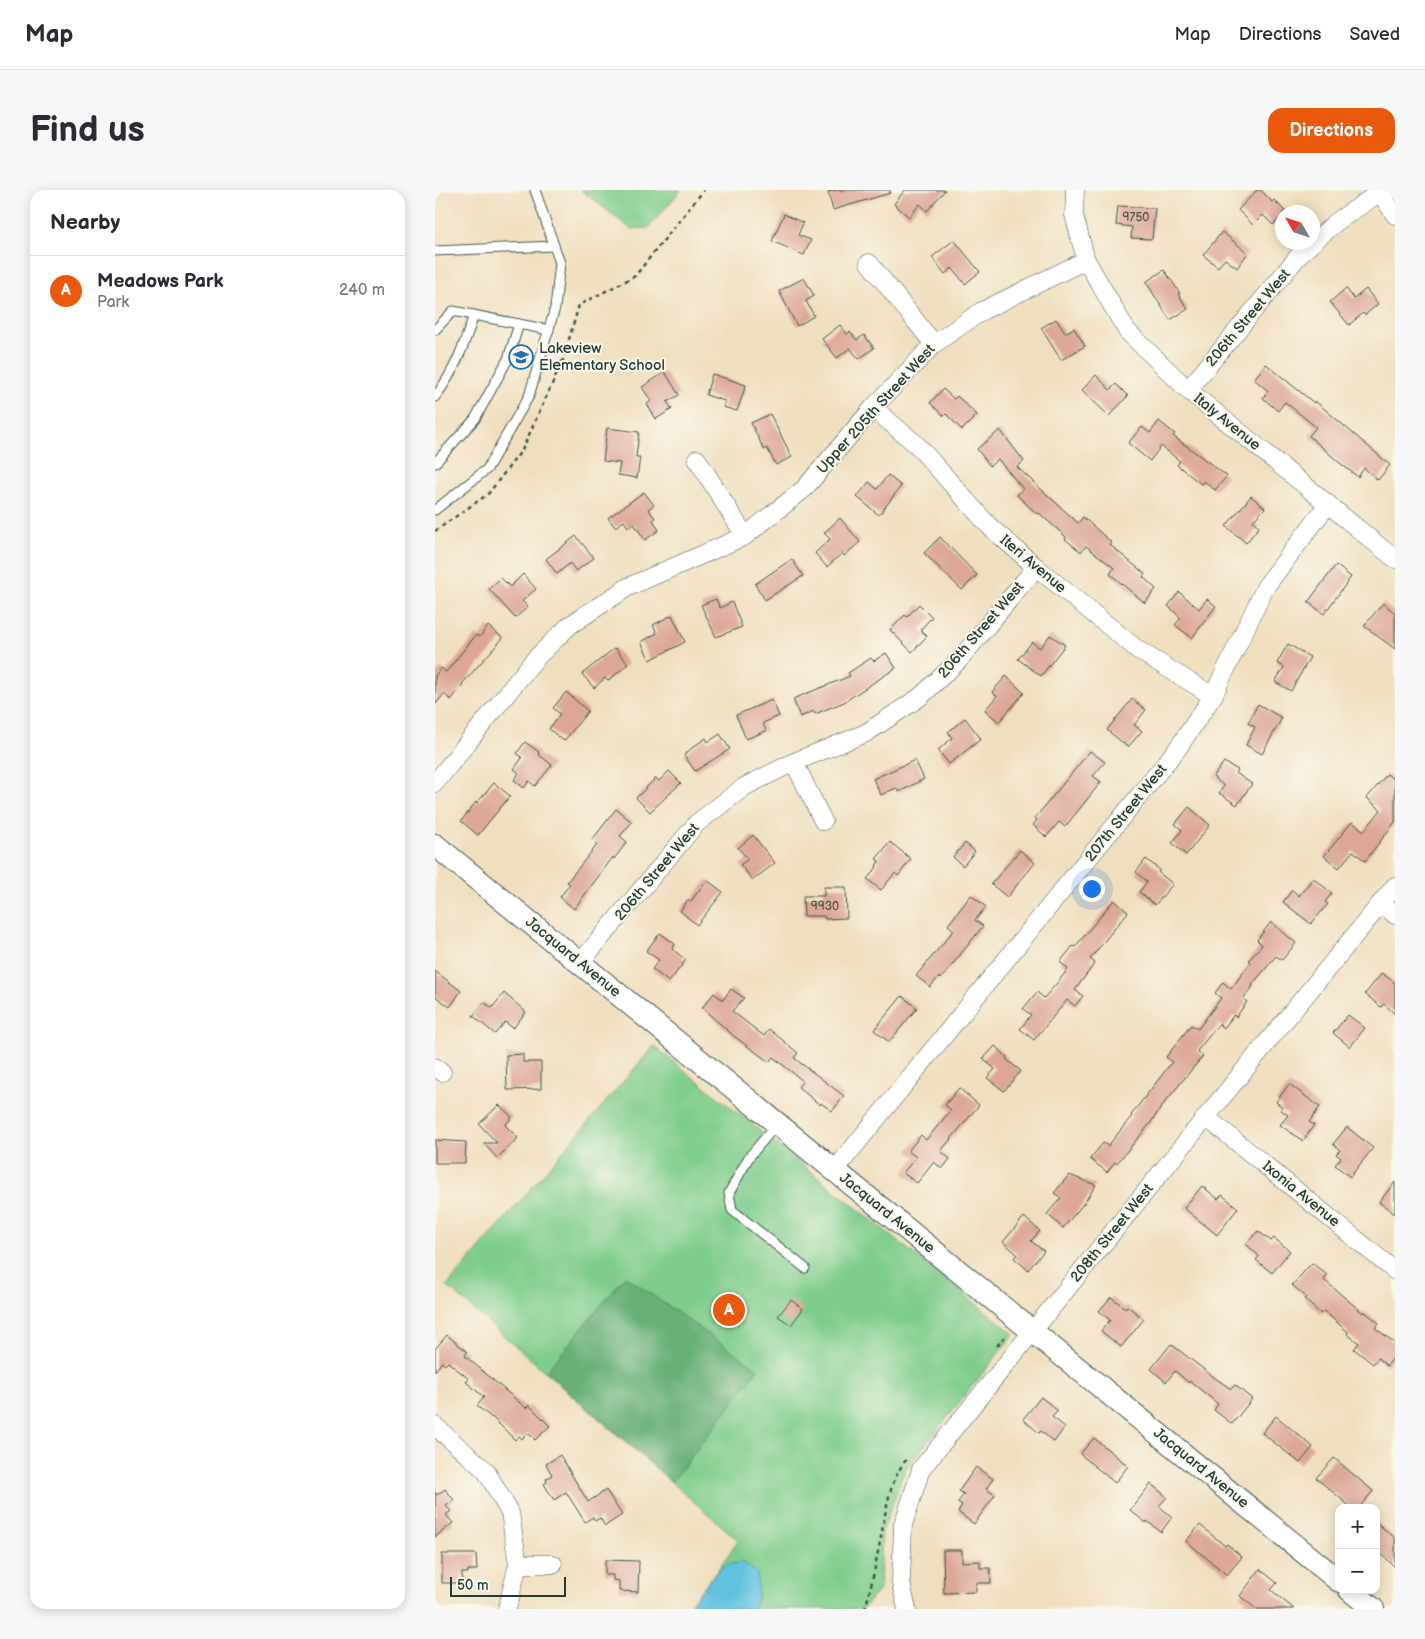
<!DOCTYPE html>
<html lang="en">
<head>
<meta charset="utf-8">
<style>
  :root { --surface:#fff; --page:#f7f7f7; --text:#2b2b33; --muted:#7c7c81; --line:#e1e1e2; --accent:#ea580c }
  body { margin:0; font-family:"Balsamiq Sans",sans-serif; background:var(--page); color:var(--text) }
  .controls { position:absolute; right:15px; bottom:15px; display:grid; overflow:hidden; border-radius:10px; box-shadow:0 2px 12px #0003 }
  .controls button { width:45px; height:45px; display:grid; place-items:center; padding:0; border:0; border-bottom:1px solid var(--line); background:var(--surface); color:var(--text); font:25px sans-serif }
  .compass { position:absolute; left:840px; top:15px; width:45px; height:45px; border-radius:50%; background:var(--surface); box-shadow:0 2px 12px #0003; rotate:309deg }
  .scale { position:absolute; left:15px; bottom:12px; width:116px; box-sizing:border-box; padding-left:5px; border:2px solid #1f3d34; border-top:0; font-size:14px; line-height:18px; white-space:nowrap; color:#1f3d34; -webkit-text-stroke:4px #fbf7ec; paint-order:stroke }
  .you { position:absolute; left:656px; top:698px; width:18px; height:18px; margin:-12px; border:4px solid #fff; border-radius:50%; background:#1a73e8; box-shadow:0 0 0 8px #1a73e833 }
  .badge { display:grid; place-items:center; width:32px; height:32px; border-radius:50%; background:var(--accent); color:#fff; font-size:16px; font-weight:700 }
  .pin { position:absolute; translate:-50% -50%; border:2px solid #fff; box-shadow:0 1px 5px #0006 }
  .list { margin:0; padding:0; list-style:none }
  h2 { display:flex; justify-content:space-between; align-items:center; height:65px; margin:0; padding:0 20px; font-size:21px }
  h2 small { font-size:16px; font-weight:400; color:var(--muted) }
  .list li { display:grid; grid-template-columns:32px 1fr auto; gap:15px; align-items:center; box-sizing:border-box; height:70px; padding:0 20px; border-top:1px solid var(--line) }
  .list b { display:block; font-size:19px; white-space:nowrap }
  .list p { margin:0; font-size:16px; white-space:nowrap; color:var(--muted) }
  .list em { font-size:16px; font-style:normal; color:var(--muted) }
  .map { position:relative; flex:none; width:960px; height:1419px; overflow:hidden; border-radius:15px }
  header { display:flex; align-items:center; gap:30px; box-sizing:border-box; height:70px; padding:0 25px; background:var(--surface); border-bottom:1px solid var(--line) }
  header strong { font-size:24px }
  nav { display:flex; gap:28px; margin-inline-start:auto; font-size:18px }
  .intro { display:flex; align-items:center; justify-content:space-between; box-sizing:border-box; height:120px; padding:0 30px }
  h1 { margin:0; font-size:35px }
  .button { padding:12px 22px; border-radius:15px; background:var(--accent); color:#fff; font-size:18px; font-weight:700 }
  main { display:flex; gap:30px; padding:0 30px }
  aside { flex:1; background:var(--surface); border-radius:15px; box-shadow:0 2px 12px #0003 }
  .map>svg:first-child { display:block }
</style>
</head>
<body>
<header>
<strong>Map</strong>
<nav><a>Map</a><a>Directions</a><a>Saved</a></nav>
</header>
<div class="intro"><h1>Find us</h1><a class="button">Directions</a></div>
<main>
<aside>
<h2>Nearby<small></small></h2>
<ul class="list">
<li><span class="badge">A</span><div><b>Meadows Park</b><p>Park</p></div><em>240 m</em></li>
</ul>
</aside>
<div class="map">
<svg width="960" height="1419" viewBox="0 0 960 1419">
  <rect width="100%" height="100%" fill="#fbf7ec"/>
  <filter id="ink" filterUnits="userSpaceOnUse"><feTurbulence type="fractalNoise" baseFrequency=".02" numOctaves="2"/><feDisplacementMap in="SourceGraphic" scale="10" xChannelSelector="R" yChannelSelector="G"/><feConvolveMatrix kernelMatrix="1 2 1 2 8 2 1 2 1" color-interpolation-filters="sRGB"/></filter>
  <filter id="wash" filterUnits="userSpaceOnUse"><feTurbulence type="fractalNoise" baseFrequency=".0096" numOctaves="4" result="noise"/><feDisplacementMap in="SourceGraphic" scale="20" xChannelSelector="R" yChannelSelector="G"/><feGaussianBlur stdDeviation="1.12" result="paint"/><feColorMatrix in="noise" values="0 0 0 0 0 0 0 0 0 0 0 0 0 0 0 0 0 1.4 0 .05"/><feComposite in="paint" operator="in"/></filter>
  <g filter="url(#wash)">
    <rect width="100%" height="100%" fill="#f0dfbf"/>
    <g fill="#7fcd8c" stroke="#4f8560">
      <polygon points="146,0 246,0 213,38 196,39"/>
      <polygon points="219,856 579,1144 470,1280 447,1342 445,1399 427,1419 251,1419 282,1381 303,1350 12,1096"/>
    </g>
    <polygon fill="#67b078" stroke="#437656" points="190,1086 323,1179 237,1292 111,1182"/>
    <polygon fill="#61c2df" stroke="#40808a" points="307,1372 315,1377 322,1384 323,1403 319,1419 251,1419 282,1381 290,1375"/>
    <g id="blocks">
      <g fill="#dda798">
        <polygon points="401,0 455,0 455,3 398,20 393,2"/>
        <polygon points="470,0 510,0 492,21 485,14 474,27 459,14"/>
        <polygon points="822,0 826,0 837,12 839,10 851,22 848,22 848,26 838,35 828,25 818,35 803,20"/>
        <polygon points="683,16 720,18 717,49 696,48 697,37 681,35"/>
        <polygon points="349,24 368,33 363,45 376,50 369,65 337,51"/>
        <polygon points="787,42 813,63 802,78 790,69 783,77 768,65"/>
        <polygon points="519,50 545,82 530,94 517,78 510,84 497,67"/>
        <polygon points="729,80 745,103 743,104 753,119 735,130 711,92"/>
        <polygon points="369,88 379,106 371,111 379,126 362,136 344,101"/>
        <polygon points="911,98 919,109 931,99 943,114 930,125 928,123 914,135 895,112"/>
        <polygon points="621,129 630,143 639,138 650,156 626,170 606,138"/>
        <polygon points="405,135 412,144 415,142 422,150 429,145 439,158 424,169 415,158 402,168 387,149"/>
        <polygon points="831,174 879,213 880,211 955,275 943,290 929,278 923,287 906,274 874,246 881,237 850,212 843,221 828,208 833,201 819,189"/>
        <polygon points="230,182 244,205 232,212 237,219 221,229 212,214 216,211 207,197"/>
        <polygon points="277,184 311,195 302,221 288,217 290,211 271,205"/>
        <polygon points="661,185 675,200 681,194 693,206 674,226 647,200"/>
        <polygon points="508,199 519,209 522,206 542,225 527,240 511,224 509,226 495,213"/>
        <polygon points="335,224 357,267 341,275 332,258 329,260 316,233"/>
        <polygon points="724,231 740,244 738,246 792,286 780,300 769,291 766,294 742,275 745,271 726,256 715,271 693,253 707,237 715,243"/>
        <polygon points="172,238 204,242 201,267 205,267 202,288 183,285 185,273 168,271"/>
        <polygon points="565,240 589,271 582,277 643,333 648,327 677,353 675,355 710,384 708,387 721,399 710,413 675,384 679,378 651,356 646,362 630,349 631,347 604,323 602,324 582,305 588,299 563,269 555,276 542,259"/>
        <polygon points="453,285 466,296 444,325 422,307 434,292 442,299"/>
        <polygon points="209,302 219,315 213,319 220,328 218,330 224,340 210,350 199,334 193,337 189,331 180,337 173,328"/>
        <polygon points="816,306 830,318 818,331 824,337 811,353 791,336"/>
        <polygon points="405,328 425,352 409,366 407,363 392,377 380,363 395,349 389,343"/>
        <polygon points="141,346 159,368 141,381 135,373 122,384 111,369"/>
        <polygon points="505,347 542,385 527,400 489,363"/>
        <polygon points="357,369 368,386 330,410 320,394"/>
        <polygon points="901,375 916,387 889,424 873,412"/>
        <polygon points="88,384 101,399 87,411 93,417 80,428 54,399 66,388 75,397"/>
        <polygon points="744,402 764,419 772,409 781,416 757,448 740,435 746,428 733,416"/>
        <polygon points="281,409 285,418 297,412 307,437 281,447 266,415"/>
        <polygon points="948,413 960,423 960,459 929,436"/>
        <polygon points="484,414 497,427 485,440 492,446 477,462 455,440 470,425 472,427"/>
        <polygon points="237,425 250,452 215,470 206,452 222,443 218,435"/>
        <polygon points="53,436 68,448 27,494 28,495 16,510 9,504 0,515 0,486 6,478 11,482 41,445 45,447"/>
        <polygon points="615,445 630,455 606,486 583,469 597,452 605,458"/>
        <polygon points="853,454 875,467 856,501 840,492 849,477 842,473"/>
        <polygon points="180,458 193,474 173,491 170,488 159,498 147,484"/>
        <polygon points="451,463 461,478 409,512 380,524 379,521 365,527 358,509 415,486 413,483 436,468 439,471"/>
        <polygon points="571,486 589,503 564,532 550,520 562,506 557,502"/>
        <polygon points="131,502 153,521 129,551 114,539 125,524 118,518"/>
        <polygon points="697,509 711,520 699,535 707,541 693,557 672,540"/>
        <polygon points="337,510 344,526 328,533 331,541 311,549 301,525"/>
        <polygon points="823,514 847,528 827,564 811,555 820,537 813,533"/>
        <polygon points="530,528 546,549 514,574 503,560 517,548 513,542"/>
        <polygon points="285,544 295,559 260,581 249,565 258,557 271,548 273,552"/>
        <polygon points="90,552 104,562 103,564 117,575 100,596 94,591 89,598 79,590 84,583 79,579 87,568 82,563"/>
        <polygon points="655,561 670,572 658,586 666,592 630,637 624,632 611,647 598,635 602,630 600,628"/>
        <polygon points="480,570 489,589 464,602 461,598 446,605 438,589"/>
        <polygon points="789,572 803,580 801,583 817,594 802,615 784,603 789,596 778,587"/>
        <polygon points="234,581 246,593 215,622 201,608 221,588 224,591"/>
        <polygon points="952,584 960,590 960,632 930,671 918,661 904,678 889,666 917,632 929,641 946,620 932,608"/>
        <polygon points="59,593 75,606 43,645 26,631 41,612 42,613"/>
        <polygon points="754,617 775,635 751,665 737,653 747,640 740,634"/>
        <polygon points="181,619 197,632 185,646 192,652 179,669 178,667 139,719 125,707 135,694 132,692 162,655 157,650"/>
        <polygon points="318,645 340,673 318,690 305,675 313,669 303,658"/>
        <polygon points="455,652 476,669 463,686 460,683 446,700 432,689 442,677 441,676 444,671 441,669"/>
        <polygon points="530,653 540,661 528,676 518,667"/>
        <polygon points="585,660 600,673 572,707 556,694"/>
        <polygon points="711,669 725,680 723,682 738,694 720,715 704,702 712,692 701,682"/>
        <polygon points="878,688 897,703 890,712 893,714 876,734 848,712 857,700 864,706"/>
        <polygon points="272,690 288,702 262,735 245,721 253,710 255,712"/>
        <polygon points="389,697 411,697 412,728 390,729 389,726 369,726 368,706 389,706"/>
        <polygon points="536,705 551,717 540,730 548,736 506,789 504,787 495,797 481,786 519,740 513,735"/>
        <polygon points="679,710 693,722 655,769 660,773 640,800 648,806 640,816 632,810 599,850 585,839 596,825 588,819 602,802 609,808 623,792 633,779 625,772 638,756 640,757"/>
        <polygon points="836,732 861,753 847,770 841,766 817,795 818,796 808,809 812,812 801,827 799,825 789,838 784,834 762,861 768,866 730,912 714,935 682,973 680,972 672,982 655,969 668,953 673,956 697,926 696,925 737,872 731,867 756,835 763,839 786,808 780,803 788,792 796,799 816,772 814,770 827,755 822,750"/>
        <polygon points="225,743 240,754 237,759 251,770 234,792 217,779 224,770 211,761"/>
        <polygon points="0,781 26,801 15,817 0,806"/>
        <polygon points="947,783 960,793 960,824 949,814 946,817 930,804"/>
        <polygon points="296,799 309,808 297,821 329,846 334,839 363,863 359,868 409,906 397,921 386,913 385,915 363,897 368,891 338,867 334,872 300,847 267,818 279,803 288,810"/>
        <polygon points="69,803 91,822 78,838 70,832 60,844 38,826 49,812 57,818"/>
        <polygon points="467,806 482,818 454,852 439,840"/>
        <polygon points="913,825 930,838 915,857 898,843"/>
        <polygon points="560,856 572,867 571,869 586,881 569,901 552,888 560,879 548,869"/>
        <polygon points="88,864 88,872 106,872 106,899 72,900 71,865"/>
        <polygon points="854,894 885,917 874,932 879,935 868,951 845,935 853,925 846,920 847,917 841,912"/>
        <polygon points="524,898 544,915 506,961 515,969 507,979 499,972 482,993 468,983 481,967 473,961 486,945 491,950 516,920 510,915"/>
        <polygon points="64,915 77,927 70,935 83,948 62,968 48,953 62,953 44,934"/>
        <polygon points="912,937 938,958 915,987 900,975 906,968 901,964 905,960 898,954"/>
        <polygon points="0,950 31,952 30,973 0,973"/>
        <polygon points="634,985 661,995 649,1013 628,1038 612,1024 626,1008 619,1003"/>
        <polygon points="960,992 960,1024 944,1012"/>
        <polygon points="767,996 783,1009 787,1005 803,1018 782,1045 749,1018"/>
        <polygon points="589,1027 605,1041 596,1051 609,1061 593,1080 579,1068 582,1064 568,1052"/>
        <polygon points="823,1041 836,1051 839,1048 855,1061 837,1083 821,1070 824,1066 811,1054"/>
        <polygon points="877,1073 892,1085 889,1090 928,1123 929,1121 944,1133 940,1138 960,1153 960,1166 952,1176 943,1168 938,1174 919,1159 924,1153 912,1144 913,1142 889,1121 886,1124 869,1109 871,1107 857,1095"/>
        <polygon points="676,1107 690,1118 692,1116 709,1129 686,1157 666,1141 675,1130 664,1121"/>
        <polygon points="356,1110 368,1119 356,1135 343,1126"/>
        <polygon points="12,1145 32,1162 30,1166 91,1218 94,1215 115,1236 100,1250 93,1243 87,1249 84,1246 80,1250 57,1227 57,1228 42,1216 49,1207 31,1192 34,1189 13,1172 10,1175 7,1172 0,1181 0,1159"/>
        <polygon points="736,1154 780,1188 796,1199 800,1195 817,1209 797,1234 779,1220 783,1214 755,1191 754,1193 740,1181 731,1192 716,1179"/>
        <polygon points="606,1207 623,1221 617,1227 630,1237 619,1252 606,1241 604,1243 588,1229"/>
        <polygon points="841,1226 878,1257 865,1273 827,1243"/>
        <polygon points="659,1248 693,1276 680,1293 645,1264"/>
        <polygon points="125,1265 153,1312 171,1300 187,1325 170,1336 165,1328 160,1331 158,1327 150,1332 131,1302 119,1310 109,1294 112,1292 111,1289 117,1285 111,1274"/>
        <polygon points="899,1268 938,1301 924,1318 917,1318 881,1288"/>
        <polygon points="541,1277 558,1289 551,1299 560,1305 539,1334 523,1322 527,1315 523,1312 529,1304 524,1301"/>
        <polygon points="716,1294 732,1307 724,1316 737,1327 726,1342 712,1331 711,1333 695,1320"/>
        <polygon points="10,1299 19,1310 11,1316 16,1321 11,1325 18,1333 0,1347 0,1302 2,1305"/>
        <polygon points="941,1332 960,1348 960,1377 941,1359"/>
        <polygon points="765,1335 790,1356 792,1354 807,1367 792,1385 751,1351"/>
        <polygon points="508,1360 527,1360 527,1372 545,1371 545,1378 555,1378 556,1393 541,1393 541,1402 509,1403"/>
        <polygon points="7,1364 41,1364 42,1380 33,1380 33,1383 27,1383 27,1393 7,1393"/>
        <polygon points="170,1370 204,1371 203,1402 184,1401 184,1391 178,1390 178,1385 170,1385"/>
        <polygon points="825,1379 842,1393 836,1400 859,1419 821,1419 805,1406"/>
      </g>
    </g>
  </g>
  <g filter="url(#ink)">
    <use href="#blocks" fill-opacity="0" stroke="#3e5549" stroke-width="1"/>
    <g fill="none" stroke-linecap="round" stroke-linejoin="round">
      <g stroke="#3e5549" stroke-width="11">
        <g id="service">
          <polyline points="0,61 119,56"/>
          <polyline points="0,140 18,121 114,140"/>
          <path d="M0 207C20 181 29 155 39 125"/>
          <polyline points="0,273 40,229 73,169 84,134"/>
          <polyline points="0,320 52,279 94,206 120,118 125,73 100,0"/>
          <polyline points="342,934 314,967 294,1003 297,1020 370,1078"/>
        </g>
      </g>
      <g stroke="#3e5549" stroke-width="19">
        <g id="minor">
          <polyline points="640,0 639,25 651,70 692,141 753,200 960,369"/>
          <polyline points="945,2 960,25"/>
          <polyline points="434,73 499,154"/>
          <polyline points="753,200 866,63 900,33 948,0"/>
          <polyline points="438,218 482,255 554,336 601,377 703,460 778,506"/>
          <polyline points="262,269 310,346"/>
          <polyline points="359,572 388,631"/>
          <polyline points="0,593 100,469 135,435 193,397 310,346 369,299 438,218 499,154 547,121 651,70"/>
          <polyline points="946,713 960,725"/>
          <polyline points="145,773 262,633 309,597 359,572 431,543 485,507 524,470 601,377"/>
          <polyline points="0,877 7,882"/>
          <polyline points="771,927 960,1081"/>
          <polyline points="400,980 743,558 778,506 831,396 893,314"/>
          <polyline points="0,1236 51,1281 75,1323 83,1374 72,1419"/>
          <polyline points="83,1374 118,1374"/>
          <polyline points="472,1419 466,1393 468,1335 486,1279 771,927 960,696"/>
        </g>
      </g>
      <g stroke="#3e5549" stroke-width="24">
        <g id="tertiary">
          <polyline points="0,655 904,1391"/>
          <polyline points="915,1400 938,1419"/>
        </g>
      </g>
      <g stroke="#3e5549" stroke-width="2.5" stroke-dasharray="4 4" stroke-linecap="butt">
        <polyline points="0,341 53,304 87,260 128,170 144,115 200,86 269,0"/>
        <polyline points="562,1156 571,1145"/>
        <path d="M430 1419C437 1395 441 1371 446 1347 451 1321 454 1291 471 1270"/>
      </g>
      <use href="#service" stroke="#fff" stroke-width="9"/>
      <use href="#minor" stroke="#fff" stroke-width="18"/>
      <use href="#tertiary" stroke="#fff" stroke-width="22"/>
    </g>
  </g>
  <defs>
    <g id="school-ring" transform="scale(1.25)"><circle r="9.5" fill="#fbf7ec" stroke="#1f6fb2" stroke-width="1.5"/><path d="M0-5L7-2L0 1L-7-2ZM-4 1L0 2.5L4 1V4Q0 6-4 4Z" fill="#1f6fb2"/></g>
  </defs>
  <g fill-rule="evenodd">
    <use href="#school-ring" x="86" y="167"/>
  </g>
  <g text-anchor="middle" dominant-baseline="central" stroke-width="4" stroke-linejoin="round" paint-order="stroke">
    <g font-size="12" fill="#4e584d">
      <text x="701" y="27">9750</text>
      <text x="390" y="716">9930</text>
    </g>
    <g font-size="15" fill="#1f3d34" stroke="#fbf7ec">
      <text transform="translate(813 128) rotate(-50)">206th Street West</text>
      <text transform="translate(441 219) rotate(-48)">Upper 205th Street West</text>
      <text transform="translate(792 232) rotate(39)">Italy Avenue</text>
      <text transform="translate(598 374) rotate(40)">Iteri Avenue</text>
      <text transform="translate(546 440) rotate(-49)">206th Street West</text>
      <text transform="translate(691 623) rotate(-51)">207th Street West</text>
      <text transform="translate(222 682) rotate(-50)">206th Street West</text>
      <text transform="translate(138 767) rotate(39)">Jacquard Avenue</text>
      <text transform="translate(866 1004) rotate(39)">Ixonia Avenue</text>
      <text transform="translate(452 1023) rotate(39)">Jacquard Avenue</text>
      <text transform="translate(677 1043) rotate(-51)">208th Street West</text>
      <text transform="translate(766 1278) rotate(39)">Jacquard Avenue</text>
    </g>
    <g font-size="15" fill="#1f3d34" stroke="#fbf7ec" text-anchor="start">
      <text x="104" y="158">Lakeview<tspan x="104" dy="17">Elementary School</tspan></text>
    </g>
  </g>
</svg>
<div class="controls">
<button>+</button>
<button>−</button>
</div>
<svg class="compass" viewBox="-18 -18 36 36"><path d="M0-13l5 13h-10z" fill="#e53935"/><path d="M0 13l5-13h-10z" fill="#7c7c81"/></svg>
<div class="scale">50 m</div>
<div class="you"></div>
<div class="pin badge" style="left:294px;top:1120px">A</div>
</div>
</main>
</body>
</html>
